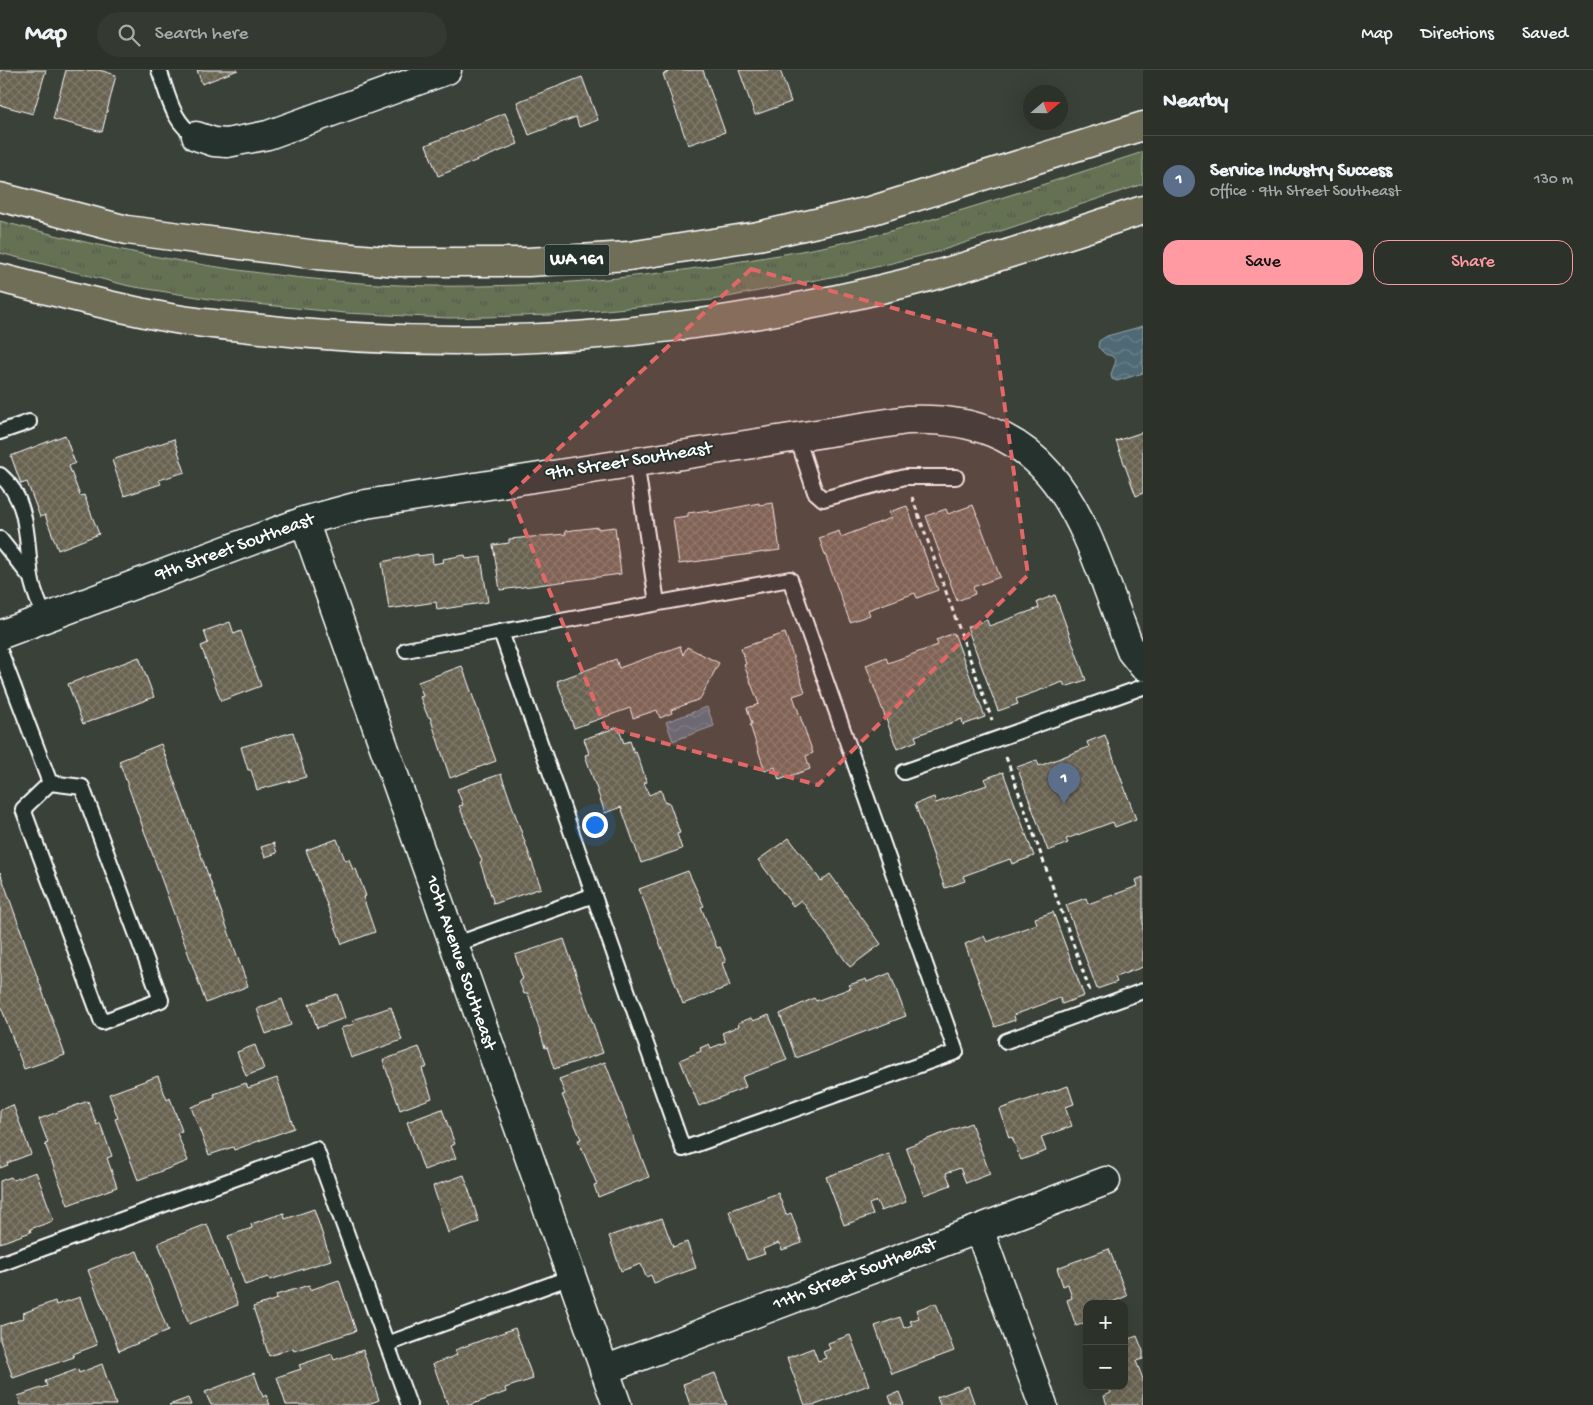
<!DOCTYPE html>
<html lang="en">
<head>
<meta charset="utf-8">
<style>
  :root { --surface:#2c312a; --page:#343932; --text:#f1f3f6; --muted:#a6a9a8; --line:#484c47; --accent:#ff9aa2 }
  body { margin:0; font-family:"Gochi Hand",sans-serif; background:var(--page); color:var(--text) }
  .controls { position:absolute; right:15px; bottom:15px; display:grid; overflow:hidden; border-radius:10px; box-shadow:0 5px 20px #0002 }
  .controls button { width:45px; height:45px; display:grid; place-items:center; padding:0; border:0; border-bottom:1px solid var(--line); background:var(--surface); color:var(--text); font:25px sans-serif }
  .compass { position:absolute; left:1023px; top:15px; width:45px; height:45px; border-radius:50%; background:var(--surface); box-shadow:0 5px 20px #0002; rotate:70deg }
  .you { position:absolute; left:594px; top:754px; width:18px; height:18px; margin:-12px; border:4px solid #fff; border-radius:50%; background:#1a73e8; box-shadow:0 0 0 8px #1a73e833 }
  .badge { display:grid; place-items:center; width:32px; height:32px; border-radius:50%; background:var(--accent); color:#fff; font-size:16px; font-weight:700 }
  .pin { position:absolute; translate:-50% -41px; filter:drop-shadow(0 1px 2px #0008) }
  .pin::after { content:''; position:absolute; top:26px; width:18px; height:15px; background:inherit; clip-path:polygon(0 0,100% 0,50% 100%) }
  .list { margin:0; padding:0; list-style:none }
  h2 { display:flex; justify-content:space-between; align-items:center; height:65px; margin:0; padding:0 20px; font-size:21px }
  h2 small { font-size:16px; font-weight:400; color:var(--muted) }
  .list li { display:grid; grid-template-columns:32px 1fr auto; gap:15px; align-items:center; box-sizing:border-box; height:90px; padding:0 20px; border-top:1px solid var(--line) }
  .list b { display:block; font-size:19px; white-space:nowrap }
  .list p { margin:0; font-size:16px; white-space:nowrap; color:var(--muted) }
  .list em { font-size:16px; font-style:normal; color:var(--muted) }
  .actions { display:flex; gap:10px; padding:15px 20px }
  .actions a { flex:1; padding:11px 0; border:1px solid var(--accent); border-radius:15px; text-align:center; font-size:18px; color:var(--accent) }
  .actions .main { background:var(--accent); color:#111 }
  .icon { flex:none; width:28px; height:28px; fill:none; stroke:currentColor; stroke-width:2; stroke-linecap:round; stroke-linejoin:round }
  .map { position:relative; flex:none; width:1143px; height:1335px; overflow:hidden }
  header { display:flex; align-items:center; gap:30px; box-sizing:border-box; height:70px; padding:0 25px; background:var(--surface); border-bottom:1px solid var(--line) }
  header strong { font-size:24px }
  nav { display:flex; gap:28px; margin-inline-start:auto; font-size:18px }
  .search { width:350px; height:45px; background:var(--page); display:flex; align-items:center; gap:12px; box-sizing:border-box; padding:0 18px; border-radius:28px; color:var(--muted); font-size:19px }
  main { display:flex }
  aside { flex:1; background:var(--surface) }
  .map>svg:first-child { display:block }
</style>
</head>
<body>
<header>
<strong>Map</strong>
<div class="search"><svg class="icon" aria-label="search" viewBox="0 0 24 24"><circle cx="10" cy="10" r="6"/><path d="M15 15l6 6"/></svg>Search here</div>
<nav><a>Map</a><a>Directions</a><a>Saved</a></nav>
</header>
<main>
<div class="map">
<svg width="1143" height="1335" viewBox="0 0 1143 1335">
  <defs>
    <pattern id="grass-tufts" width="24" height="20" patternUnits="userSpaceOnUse" patternTransform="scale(1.25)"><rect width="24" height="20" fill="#657152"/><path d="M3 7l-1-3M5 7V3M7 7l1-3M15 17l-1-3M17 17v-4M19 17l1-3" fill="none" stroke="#55594e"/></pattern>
    <pattern id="water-waves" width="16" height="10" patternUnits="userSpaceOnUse" patternTransform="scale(1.25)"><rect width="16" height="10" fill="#506a75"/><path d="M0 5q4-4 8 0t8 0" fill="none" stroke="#6a808a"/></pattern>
    <pattern id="building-cross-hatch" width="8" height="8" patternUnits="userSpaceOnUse" patternTransform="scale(1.25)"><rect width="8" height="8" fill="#686251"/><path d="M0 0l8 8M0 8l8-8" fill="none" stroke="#7f7a6b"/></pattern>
  </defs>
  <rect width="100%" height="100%" fill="#3a4138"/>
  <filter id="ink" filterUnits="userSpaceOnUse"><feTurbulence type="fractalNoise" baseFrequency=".02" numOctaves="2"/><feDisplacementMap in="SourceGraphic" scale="10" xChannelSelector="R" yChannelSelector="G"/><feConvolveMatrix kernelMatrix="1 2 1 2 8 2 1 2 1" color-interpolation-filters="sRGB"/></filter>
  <g filter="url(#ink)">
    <path fill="url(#grass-tufts)" stroke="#b2b8a8" d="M1143 82V114L937 182 847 204 712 230 552 245 449 248 345 243 216 230 129 216 0 183V151C152 192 322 219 480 216 570 215 660 205 748 190 792 183 837 175 880 164 968 140 1056 110 1143 82Z"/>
    <g fill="url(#water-waves)" stroke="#96a6ac">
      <polygon points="1143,256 1143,303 1117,311 1112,309 1111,304 1116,291 1112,286 1105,284 1098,277 1099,271 1107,266"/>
      <polygon points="707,637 714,656 673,671 666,652"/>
    </g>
    <g fill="url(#building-cross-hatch)" stroke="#fff">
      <polygon points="0,0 46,0 33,44 0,35"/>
      <polygon points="66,0 99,0 116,5 102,62 53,49"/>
      <polygon points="197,0 238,0 202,14"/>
      <polygon points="673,0 703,0 725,62 688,75 663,4"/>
      <polygon points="739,0 780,0 791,32 755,45"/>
      <polygon points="582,7 598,50 579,57 576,47 529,65 517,32"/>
      <polygon points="505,43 518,74 438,106 426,75"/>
      <polygon points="1143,362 1143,423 1136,426 1116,371"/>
      <polygon points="65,365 75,393 69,396 80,426 84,425 99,464 58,480 45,445 40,447 27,412 21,414 11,386"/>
      <polygon points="174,369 185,402 159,410 161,414 124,426 112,390"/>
      <polygon points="759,433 759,435 773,433 780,480 679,494 673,448 688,446 688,443 709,440 709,443"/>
      <polygon points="973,435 1000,507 973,517 975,524 957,531 926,446 946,439 948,444"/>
      <polygon points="907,436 938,520 917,528 915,523 868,540 870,545 850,552 819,468 839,461 841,467 891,448 889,442"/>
      <polygon points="598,457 598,459 615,457 621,504 500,520 493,475 509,473 509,469 566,464 565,461"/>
      <polygon points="418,484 418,486 432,484 433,494 444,492 443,489 465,485 466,489 481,487 488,532 437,540 436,532 389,539 382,492"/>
      <polygon points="1055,525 1086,610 1065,617 1063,612 1016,629 1018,634 998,641 967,557 987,550 989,556 1039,538 1037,532"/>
      <polygon points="230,552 234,564 241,561 261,616 221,631 201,576 208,573 204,561"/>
      <polygon points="785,563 805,622 793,626 813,683 806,686 810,699 779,710 775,697 765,701 750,655 752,654 747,638 759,634 744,595 746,594 741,578"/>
      <polygon points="954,563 985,647 963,655 962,649 915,666 917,671 897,679 866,595 886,587 888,593 938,575 936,570"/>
      <polygon points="680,576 683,585 687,577 719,593 700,629 671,640 672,643 660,648 657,640 633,648 630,638 574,658 557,611 616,589 619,598"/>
      <polygon points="139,587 154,627 83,654 68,614"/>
      <polygon points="462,596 496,691 450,708 430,647 428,647 420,627 423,626 418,612"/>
      <polygon points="618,657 624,673 630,671 634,683 636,682 647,712 644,713 649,725 661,720 665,733 669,732 680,763 677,764 682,779 641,793 621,737 605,743 585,685 589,684 584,669"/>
      <polygon points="293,662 306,707 257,720 251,700 248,700 241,677"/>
      <polygon points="1105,665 1136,749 1115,757 1113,752 1066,769 1068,773 1048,781 1017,697 1037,690 1039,696 1089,677 1087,672"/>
      <polygon points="161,674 248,916 206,933 119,691"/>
      <polygon points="1003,702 1034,786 1012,794 1010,789 963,806 965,811 945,818 915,734 934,727 936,733 987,715 984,709"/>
      <polygon points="501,704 541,818 494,834 480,792 482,791 459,736 463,735 457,719"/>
      <polygon points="789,768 821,811 830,804 881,874 850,897 801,830 793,836 758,790"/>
      <polygon points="337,769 345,790 349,789 353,800 356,799 366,826 363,827 375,862 342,874 306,780"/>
      <polygon points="274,773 277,783 265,787 261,777"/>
      <polygon points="688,801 704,836 701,837 717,878 720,877 726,892 722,893 730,916 683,934 639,819"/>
      <polygon points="0,802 65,985 24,999 0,934"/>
      <polygon points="1143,807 1143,897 1115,907 1117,912 1097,919 1066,835 1086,828 1088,834 1138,816 1136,810"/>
      <polygon points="1053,842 1084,926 1062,934 1060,928 1014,945 1015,950 995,957 965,874 984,866 987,872 1037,854 1035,848"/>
      <polygon points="564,869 603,983 554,999 547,977 545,978 528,923 524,924 519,911 523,909 515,885"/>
      <polygon points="890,903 906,946 796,988 780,944 814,928 816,931 851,918 849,915 866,909 867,912"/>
      <polygon points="337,924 345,948 317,958 309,934"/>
      <polygon points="282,929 291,955 266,964 257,939"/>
      <polygon points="391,937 402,970 351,988 341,958 354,954 353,950"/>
      <polygon points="769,945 787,990 742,1007 746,1017 699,1036 680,990 701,981 700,978 709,974 711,978 726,972 722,963 739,956 738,953 751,948 753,951"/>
      <polygon points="255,975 264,999 246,1006 237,982"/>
      <polygon points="419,977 427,997 422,999 432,1028 400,1040 383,990"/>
      <polygon points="605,992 649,1107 598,1127 594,1115 597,1114 578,1070 581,1069 562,1025 565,1024 559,1009"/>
      <polygon points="158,1006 167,1030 170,1028 182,1061 177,1063 188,1091 138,1110 115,1049 118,1048 109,1024"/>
      <polygon points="277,1008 294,1058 234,1080 233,1077 209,1085 191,1037 215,1028 214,1024 246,1013 248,1018"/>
      <polygon points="1068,1016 1074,1034 1065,1037 1072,1056 1041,1067 1046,1081 1021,1090 1012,1067 1009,1068 1000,1039"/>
      <polygon points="88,1031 97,1055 100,1053 112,1086 107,1088 117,1117 68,1135 45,1074 48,1073 39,1049"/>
      <polygon points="13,1035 31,1084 7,1093 8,1095 0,1098 0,1040"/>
      <polygon points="442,1039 455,1074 451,1076 456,1088 424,1100 407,1052"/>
      <polygon points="971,1053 990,1104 966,1113 960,1098 946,1103 951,1115 924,1125 906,1077"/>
      <polygon points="889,1084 906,1132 881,1141 877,1131 869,1134 873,1145 844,1155 826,1107"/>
      <polygon points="36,1102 54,1151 30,1159 31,1162 0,1173 0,1111 11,1107 13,1110"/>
      <polygon points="464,1105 479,1152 448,1163 433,1116"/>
      <polygon points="778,1123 786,1145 791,1143 802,1173 782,1180 779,1173 763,1179 765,1184 747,1190 729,1141"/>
      <polygon points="314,1139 331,1190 270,1210 268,1207 245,1215 228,1166 252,1158 251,1154 284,1143 285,1149"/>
      <polygon points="662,1148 673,1177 687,1172 696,1198 654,1213 651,1205 646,1207 641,1194 621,1201 609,1166"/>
      <polygon points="207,1154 238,1235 189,1254 158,1173"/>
      <polygon points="1109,1179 1127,1226 1107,1234 1087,1234 1087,1252 1076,1256 1067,1230 1072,1228 1068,1214 1063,1216 1057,1198"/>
      <polygon points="137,1181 168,1261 119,1281 88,1200"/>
      <polygon points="339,1210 356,1261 294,1281 293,1278 269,1286 253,1237 277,1229 276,1225 309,1215 310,1220"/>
      <polygon points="80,1227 97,1275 73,1284 74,1287 13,1308 0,1270 0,1256 24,1248 23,1243 55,1231 56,1235"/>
      <polygon points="936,1233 954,1281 892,1304 875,1256 900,1247 904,1258 912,1255 910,1251 919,1248 916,1240"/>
      <polygon points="515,1258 533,1309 505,1318 506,1322 470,1335 448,1335 433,1294 457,1285 455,1280"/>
      <polygon points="850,1265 869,1315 815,1335 805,1335 787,1288 813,1278 818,1291 826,1288 823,1282 830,1279 828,1273"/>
      <polygon points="1137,1266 1143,1281 1143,1289 1136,1291 1143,1309 1143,1335 1107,1335 1104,1326 1111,1323 1108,1316 1124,1316 1124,1271"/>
      <polygon points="363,1280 379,1330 366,1335 286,1335 277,1307 301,1299 299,1295 332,1284 334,1290"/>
      <polygon points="102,1294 116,1335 21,1335 18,1326 47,1316 45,1311 78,1299 79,1303"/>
      <polygon points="254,1303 263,1327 266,1325 270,1335 211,1335 205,1322"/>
      <polygon points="715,1303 727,1335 690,1335 683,1314"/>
      <polygon points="968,1316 975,1335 940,1335 937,1327"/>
      <polygon points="899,1322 904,1335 892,1335 889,1326"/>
      <polygon points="188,1328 191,1335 169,1335"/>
    </g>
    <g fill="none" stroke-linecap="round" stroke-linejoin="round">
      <g stroke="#fff" stroke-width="18">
        <g id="service">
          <path d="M159 0C168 24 172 53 196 66"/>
          <polyline points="0,362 29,352"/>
          <polyline points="797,367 815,422 823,429 905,407 956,407"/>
          <polyline points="636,391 657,533"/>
          <path d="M0 405C30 430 26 472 31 507 33 521 40 535 45 548"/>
          <polyline points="0,469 31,508"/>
          <polygon points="790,509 956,982 683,1079 501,562"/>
          <polyline points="406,580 501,562"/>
          <polyline points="0,581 50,713"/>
          <polyline points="904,702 1143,617"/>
          <polygon points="50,713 82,717 161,930 102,952 23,739"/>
          <polyline points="454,875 594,825"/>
          <polyline points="1006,971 1143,921"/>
          <polyline points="0,1194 316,1079 409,1335"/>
          <polyline points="387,1274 571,1207"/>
        </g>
      </g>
      <g stroke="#fff" stroke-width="31">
        <g id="minor">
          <polyline points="196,66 214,72 227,73 268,65 447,0"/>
          <polyline points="304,451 617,1335"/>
          <path d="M0 565 304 451 366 434 907 350C1064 343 1085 463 1131 581L1143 596"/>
          <polyline points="979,1159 1043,1335"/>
          <polyline points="604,1300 1106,1111"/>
        </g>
      </g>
      <g stroke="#fff" stroke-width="31">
        <g id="motorway">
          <polyline points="0,127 127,160 317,185 398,192 528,192 629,186 758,166 870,141 1143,56"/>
          <path d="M0 208C55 222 110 237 165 247 194 253 223 255 252 258 469 284 691 267 902 214 984 193 1063 166 1143 140"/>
        </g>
      </g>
      <g stroke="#fff" stroke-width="3" stroke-dasharray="5 4" stroke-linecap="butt">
        <polyline points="912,427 992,650"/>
        <polyline points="1006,687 1090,921"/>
      </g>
      <use href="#service" stroke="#26332d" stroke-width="14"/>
      <use href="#minor" stroke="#26332d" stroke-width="28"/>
      <use href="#motorway" stroke="#716e59" stroke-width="28"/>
    </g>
  </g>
  <path fill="#e26868" fill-opacity="0.2" stroke="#e26868" stroke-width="4" stroke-dasharray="10 6" stroke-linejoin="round" d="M751 199 995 266 1028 505 818 715 605 657 510 424Z"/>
  <g text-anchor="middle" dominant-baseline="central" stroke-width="4" stroke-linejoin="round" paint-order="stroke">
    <rect fill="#26332d" stroke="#bec2c0" stroke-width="1" x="544.5" y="174.5" width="65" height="31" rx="4"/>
    <g font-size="18" font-weight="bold" fill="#fff">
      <text x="577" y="190">WA 161</text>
    </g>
    <g font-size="19" fill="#fff" stroke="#26332d">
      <text transform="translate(629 392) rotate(-9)">9th Street Southeast</text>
      <text transform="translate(235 478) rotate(-20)">9th Street Southeast</text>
      <text transform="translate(460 893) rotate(71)">10th Avenue Southeast</text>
      <text transform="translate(855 1205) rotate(-21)">11th Street Southeast</text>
    </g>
  </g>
</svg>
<div class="controls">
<button>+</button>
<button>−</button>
</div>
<svg class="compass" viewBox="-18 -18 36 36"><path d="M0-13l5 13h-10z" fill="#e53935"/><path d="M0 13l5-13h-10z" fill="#a6a9a8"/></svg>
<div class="you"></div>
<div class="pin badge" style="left:1064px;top:734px;background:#5c6f8a">1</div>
</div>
<aside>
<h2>Nearby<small></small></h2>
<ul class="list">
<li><span class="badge" style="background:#5c6f8a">1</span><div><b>Service Industry Success</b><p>Office · 9th Street Southeast</p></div><em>130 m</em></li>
</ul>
<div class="actions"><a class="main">Save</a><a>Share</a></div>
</aside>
</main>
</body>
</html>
